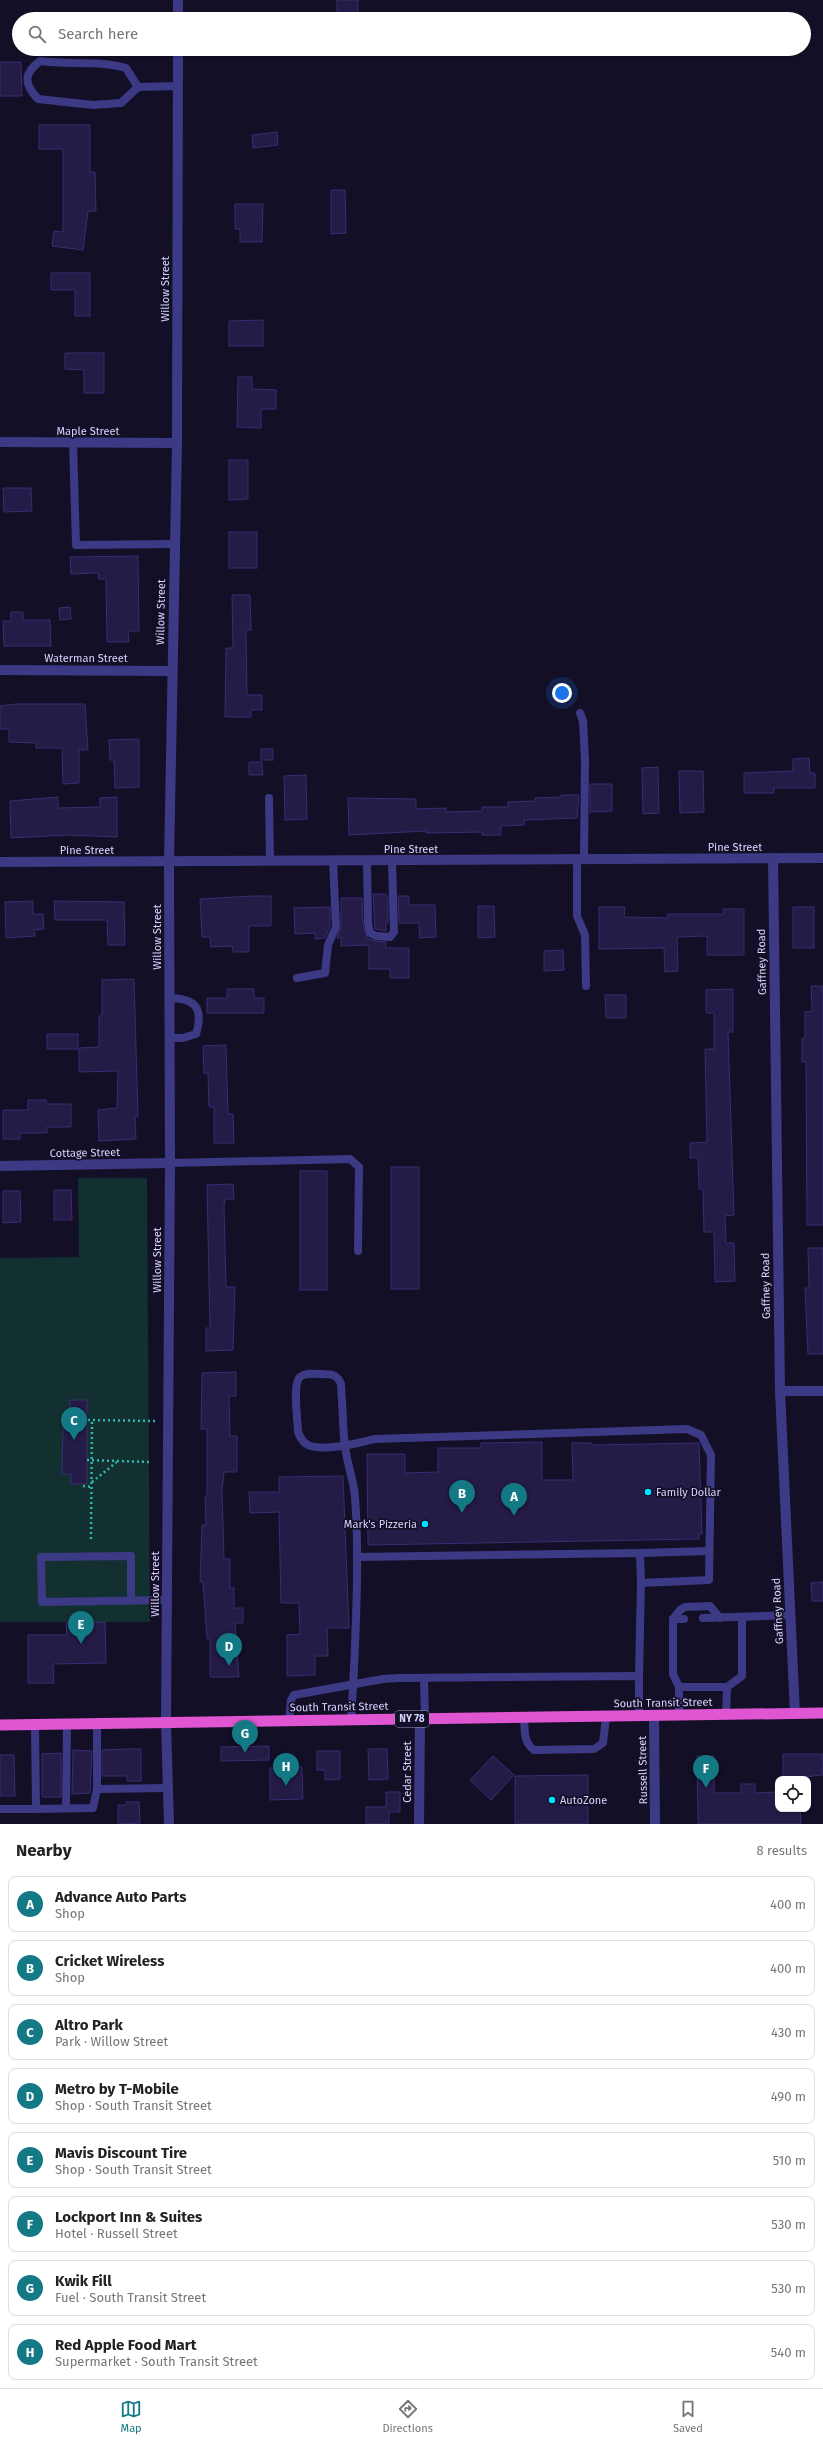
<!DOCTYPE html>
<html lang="en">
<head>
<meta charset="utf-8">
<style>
  :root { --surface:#fff; --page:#f2f2f2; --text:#222; --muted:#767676; --line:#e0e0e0; --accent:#137a85 }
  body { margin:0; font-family:"Fira Sans",sans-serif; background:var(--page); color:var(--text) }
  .controls { position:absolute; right:12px; bottom:12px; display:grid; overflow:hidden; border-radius:8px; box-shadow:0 1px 3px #0004 }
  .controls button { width:36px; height:36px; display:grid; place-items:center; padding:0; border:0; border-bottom:1px solid var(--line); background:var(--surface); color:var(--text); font:20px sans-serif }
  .you { position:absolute; left:562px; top:693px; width:14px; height:14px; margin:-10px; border:3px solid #fff; border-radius:50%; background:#1a73e8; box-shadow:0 0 0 6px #1a73e833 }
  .badge { display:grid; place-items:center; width:26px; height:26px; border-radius:50%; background:var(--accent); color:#fff; font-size:13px; font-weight:700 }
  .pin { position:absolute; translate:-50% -33px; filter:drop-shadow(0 1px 2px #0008) }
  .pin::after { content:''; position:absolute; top:21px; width:14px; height:12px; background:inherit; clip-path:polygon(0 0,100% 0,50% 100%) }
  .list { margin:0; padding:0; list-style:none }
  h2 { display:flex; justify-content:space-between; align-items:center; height:52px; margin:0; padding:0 16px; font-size:17px }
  h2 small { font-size:13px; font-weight:400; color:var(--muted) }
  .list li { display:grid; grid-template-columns:26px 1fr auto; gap:12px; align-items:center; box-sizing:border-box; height:56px; margin:0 8px 8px; padding:0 8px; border:1px solid var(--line); border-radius:8px }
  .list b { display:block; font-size:15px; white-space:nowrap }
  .list p { margin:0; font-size:13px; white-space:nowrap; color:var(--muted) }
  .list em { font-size:13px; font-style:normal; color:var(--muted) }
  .icon { flex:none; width:22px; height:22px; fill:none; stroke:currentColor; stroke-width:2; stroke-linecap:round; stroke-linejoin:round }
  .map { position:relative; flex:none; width:823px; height:1824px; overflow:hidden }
  .search { position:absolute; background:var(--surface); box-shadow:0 1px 3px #0004; left:12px; right:12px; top:12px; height:44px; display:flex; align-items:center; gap:10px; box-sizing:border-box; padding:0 14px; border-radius:22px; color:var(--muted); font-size:15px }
  .sheet { height:564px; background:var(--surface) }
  nav { display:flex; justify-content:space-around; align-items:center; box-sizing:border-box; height:56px; border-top:1px solid var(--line); background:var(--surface); font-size:11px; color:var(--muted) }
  nav a { display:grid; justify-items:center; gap:2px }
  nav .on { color:var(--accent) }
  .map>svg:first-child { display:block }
</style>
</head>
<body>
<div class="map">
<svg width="823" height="1824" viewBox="0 0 823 1824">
  <rect width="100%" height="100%" fill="#130f26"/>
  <polygon fill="#12302f" points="78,1178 147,1178 150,1622 0,1622 0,1258 79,1257"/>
  <g fill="#241b47" stroke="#3b2d73">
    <polygon points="337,0 358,0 358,19 346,19 346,13 337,13"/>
    <polygon points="0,62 21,62 22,96 0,96"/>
    <polygon points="39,125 90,125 90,172 95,172 96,211 88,211 83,250 52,246 54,231 63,232 63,149 39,149"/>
    <polygon points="277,132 278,145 253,148 252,135"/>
    <polygon points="331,190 345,190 346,233 331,234"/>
    <polygon points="235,204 263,204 262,242 240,242 240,229 235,229"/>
    <polygon points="51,273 90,273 90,316 75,316 75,290 51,290"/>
    <polygon points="263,320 263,346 229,346 229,321"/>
    <polygon points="65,353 104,353 104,393 84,393 84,370 65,369"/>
    <polygon points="238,377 252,377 252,389 276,390 276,409 261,409 261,428 237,427"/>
    <polygon points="229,460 248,460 248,499 229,500"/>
    <polygon points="3,488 31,488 32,511 4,512"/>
    <rect x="229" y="532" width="28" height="36"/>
    <polygon points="138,556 139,631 128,631 129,642 107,642 106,579 99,579 98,573 71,574 70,557"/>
    <polygon points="232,595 250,595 251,630 246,630 247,695 262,695 262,710 251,710 251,717 225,717 226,648 233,648"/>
    <polygon points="70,607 71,619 60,620 59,608"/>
    <polygon points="11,612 23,612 23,620 50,620 51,646 4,646 3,621 11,621"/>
    <polygon points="16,704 85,704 88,750 79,750 79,783 63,784 62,748 36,748 36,743 9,742 9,729 0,729 0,706"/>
    <polygon points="139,739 139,787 115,788 114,760 110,760 109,740"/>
    <rect x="261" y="749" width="12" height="11"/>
    <polygon points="809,758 810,773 815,773 815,788 774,788 774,793 744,793 744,773 793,771 793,759"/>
    <polygon points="249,762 262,762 263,775 249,775"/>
    <polygon points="658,767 659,813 643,814 642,768"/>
    <polygon points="679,771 703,771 704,812 680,813"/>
    <polygon points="306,775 307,819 285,820 284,776"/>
    <polygon points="590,784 612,784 612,811 590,812"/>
    <polygon points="561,795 579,795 577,818 524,820 524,825 501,826 501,835 482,835 482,832 426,833 426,831 349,835 348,798 416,799 416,809 446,808 446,812 482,811 482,807 508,807 508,802 535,801 535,798 561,797"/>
    <polygon points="58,797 58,808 100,807 100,798 117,797 117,837 67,835 11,838 10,801"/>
    <polygon points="373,894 385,894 388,896 388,923 386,923 386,931 375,929"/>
    <polygon points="253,896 271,896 271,926 249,926 249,952 233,952 232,946 211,947 210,937 202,937 200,899"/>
    <polygon points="398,896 409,896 409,905 435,905 436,937 420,938 419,923 399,923"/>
    <polygon points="341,898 362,898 363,924 367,938 375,941 386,942 386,948 409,948 409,978 390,978 390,969 369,969 369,945 341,946 341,938 337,938 341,927"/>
    <polygon points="33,901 33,914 43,914 44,929 34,930 35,936 6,938 5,902"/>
    <polygon points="54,901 124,902 125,945 108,945 107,920 55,920"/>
    <polygon points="478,906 494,906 495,937 478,938"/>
    <polygon points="330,907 330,926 325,938 315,939 315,933 295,934 294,908"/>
    <polygon points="599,907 625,907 624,917 668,918 668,914 723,914 723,909 744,909 744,955 707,955 707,936 677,937 678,971 665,972 664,948 599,949"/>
    <rect x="793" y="907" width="21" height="41"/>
    <polygon points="563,950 564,970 544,971 544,951"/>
    <polygon points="134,979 138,1117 135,1117 136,1139 99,1141 98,1110 117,1108 118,1071 79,1072 79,1048 99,1047 99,1016 102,1016 102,980"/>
    <polygon points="811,986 823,986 823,1225 807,1225 806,1062 802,1062 802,1038 805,1038 805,1012 812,1011"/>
    <polygon points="227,989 254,989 254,998 264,998 264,1013 207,1013 207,998 227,998"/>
    <polygon points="733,989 733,1032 728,1032 734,1215 725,1216 726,1243 734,1243 735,1281 715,1282 714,1232 704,1232 703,1189 699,1189 698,1158 690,1158 690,1143 707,1142 705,1049 714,1049 714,1013 706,1013 706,990"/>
    <polygon points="605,995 626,995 626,1018 606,1018"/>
    <rect x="47" y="1034" width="31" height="15"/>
    <polygon points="226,1045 228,1114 233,1114 234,1143 214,1143 214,1107 209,1107 208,1073 204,1073 203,1046"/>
    <polygon points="28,1100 46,1100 47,1104 71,1104 71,1127 47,1127 47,1133 20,1133 20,1139 3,1139 3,1110 28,1110"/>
    <rect x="391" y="1167" width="28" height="122"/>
    <rect x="300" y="1171" width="27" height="119"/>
    <polygon points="233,1184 234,1199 225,1199 224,1206 226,1287 235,1287 233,1350 206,1351 206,1328 210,1328 207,1185"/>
    <polygon points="54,1190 71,1190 72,1220 54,1220"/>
    <polygon points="3,1191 20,1191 21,1222 3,1223"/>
    <polygon points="808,1248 823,1248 823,1354 808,1354 805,1288 809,1288"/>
    <polygon points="236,1372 236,1396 229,1396 230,1436 237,1436 237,1472 224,1472 222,1491 224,1559 230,1559 230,1588 234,1588 234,1608 243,1608 243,1623 235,1623 239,1677 210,1677 210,1639 207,1639 203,1582 200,1582 202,1525 206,1525 205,1496 207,1496 207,1429 201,1429 202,1373"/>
    <polygon points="70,1400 87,1400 87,1484 71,1484 71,1474 62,1474 63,1428 70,1428"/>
    <polygon points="542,1442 542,1480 573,1480 572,1443 592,1443 592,1445 699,1443 702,1534 699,1534 699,1539 368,1545 367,1454 405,1454 405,1473 438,1472 438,1448 481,1448 481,1443"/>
    <polygon points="343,1476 349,1628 327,1628 328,1656 315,1656 315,1675 287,1676 287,1635 300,1634 299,1603 281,1603 279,1512 250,1513 249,1492 279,1492 279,1477"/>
    <polygon points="823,1582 823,1601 812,1601 811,1583"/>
    <polygon points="105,1622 106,1663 53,1664 54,1683 28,1683 28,1635 67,1635 66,1623"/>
    <polygon points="269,1746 269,1760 221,1761 221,1747"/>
    <polygon points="126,1749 141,1749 141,1781 127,1781 127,1776 102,1776 102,1750"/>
    <polygon points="368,1749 387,1749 388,1779 369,1780"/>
    <polygon points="73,1750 92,1751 90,1793 72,1794"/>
    <polygon points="317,1751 340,1751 340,1779 325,1780 325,1770 317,1770"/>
    <polygon points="61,1753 61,1797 42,1797 42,1754"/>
    <polygon points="783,1754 823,1754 823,1775 783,1779"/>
    <polygon points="0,1755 14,1755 15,1796 0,1796"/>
    <polygon points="493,1756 514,1775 491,1800 470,1780"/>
    <polygon points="697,1756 714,1756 714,1793 741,1793 741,1784 755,1784 755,1793 778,1792 778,1809 800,1809 801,1824 698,1824"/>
    <polygon points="302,1767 303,1799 270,1800 270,1768"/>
    <polygon points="588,1775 588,1824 515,1824 515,1776"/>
    <polygon points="386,1792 400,1792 400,1812 389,1812 389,1824 366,1824 366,1807 386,1807"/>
    <polygon points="126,1802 139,1802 140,1823 118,1824 118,1805 126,1805"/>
  </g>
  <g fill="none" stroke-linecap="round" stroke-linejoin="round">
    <g stroke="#2fb8b0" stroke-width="2.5" stroke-dasharray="2 3" stroke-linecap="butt">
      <polyline points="88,1420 156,1421"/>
      <polyline points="87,1460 150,1462"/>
      <polyline points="92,1482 118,1461"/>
      <polyline points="83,1486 92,1487"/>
      <polyline points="91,1539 92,1420"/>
    </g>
    <g stroke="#3d3a85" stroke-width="8">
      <path d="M138 87 126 68C98 60 68 65 40 61 23 74 24 84 38 99L93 105 121 103 138 87 178 86"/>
      <polyline points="73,443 76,545 174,544"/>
      <polyline points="580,713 583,721 585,760 584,860"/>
      <polyline points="269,798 270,861"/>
      <polyline points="577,860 577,916 585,935 586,986"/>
      <polyline points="367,861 368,923 370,933 376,936 390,937 394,932 392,861"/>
      <polyline points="297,978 325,973 328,945 336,927 333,861"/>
      <path d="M169 998C195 998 204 1008 196 1034L183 1038H170"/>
      <polyline points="170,1163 350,1159 359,1167 358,1251"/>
      <polyline points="640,1553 709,1551"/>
      <polyline points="357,1557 640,1553 641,1583"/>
      <polyline points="131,1601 131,1556 41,1557 42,1602 167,1600"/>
      <polyline points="703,1618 790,1615"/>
      <polyline points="673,1619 684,1619"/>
      <polyline points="424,1678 425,1719"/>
      <polyline points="679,1687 727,1687"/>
      <polyline points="679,1714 679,1687 673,1674 673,1619 680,1610 685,1607 710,1606 720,1618"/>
      <polyline points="726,1715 727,1687 742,1676 742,1618"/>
      <path d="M524 1718C525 1730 523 1742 534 1750L594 1749 603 1743 606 1717"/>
      <path d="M351 1720C354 1675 356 1629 357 1583 357 1552 358 1520 354 1489 351 1472 345 1456 344 1438L341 1384C337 1374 331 1374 321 1374 315 1374 306 1372 300 1377 292 1384 298 1421 298 1432 300 1437 302 1442 308 1445 323 1452 358 1443 374 1439L687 1429 701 1435 711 1455 709 1580 641 1583 639 1676"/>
      <polyline points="289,1721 291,1700 294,1695 383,1679 399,1678 639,1676 639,1716"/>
      <polyline points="35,1725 36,1809 93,1808 97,1789 97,1724"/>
      <polyline points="97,1789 168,1788"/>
      <polyline points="66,1808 67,1724"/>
      <polyline points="0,1809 36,1809"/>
    </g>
    <g stroke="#3d3a85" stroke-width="10">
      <polyline points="178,19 178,0"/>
      <polyline points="0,442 177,443"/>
      <polyline points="0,670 171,671"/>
      <polyline points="773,858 780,1391 795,1714"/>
      <polyline points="0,862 823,858"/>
      <polyline points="0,1166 170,1163"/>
      <polyline points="780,1391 823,1391"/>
      <polyline points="654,1716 655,1824"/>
      <polyline points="169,1824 166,1723 170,1163 169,862 177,443 178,49"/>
      <polyline points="419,1824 420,1719"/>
    </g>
    <polyline stroke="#e055d1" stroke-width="11" points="0,1725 823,1713"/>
  </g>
  <g fill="#00e5ff" stroke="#130f26" stroke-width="1.5">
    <circle cx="648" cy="1492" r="4"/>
    <circle cx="425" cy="1524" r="4"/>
    <circle cx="552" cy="1800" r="4"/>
  </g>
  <g text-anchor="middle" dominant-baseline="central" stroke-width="3.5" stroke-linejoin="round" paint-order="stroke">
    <rect fill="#130f26" stroke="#9e99be" stroke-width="1" x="395" y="1711" width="34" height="16" rx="3"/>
    <g font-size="10" font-weight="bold" fill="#d9d4ff">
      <text x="412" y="1719">NY 78</text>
    </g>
    <g font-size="11" fill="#d9d4ff" stroke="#130f26">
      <text transform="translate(165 289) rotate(-90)">Willow Street</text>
      <text x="88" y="431">Maple Street</text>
      <text transform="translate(161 612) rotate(-89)">Willow Street</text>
      <text x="86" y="658">Waterman Street</text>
      <text x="735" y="847">Pine Street</text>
      <text x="411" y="849">Pine Street</text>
      <text x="87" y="850">Pine Street</text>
      <text transform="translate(157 937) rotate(-90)">Willow Street</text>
      <text transform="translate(762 962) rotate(-91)">Gaffney Road</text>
      <text transform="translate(85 1153) rotate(-1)">Cottage Street</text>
      <text transform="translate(157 1260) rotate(-90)">Willow Street</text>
      <text transform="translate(766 1286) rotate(-91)">Gaffney Road</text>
      <text transform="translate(155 1584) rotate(-90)">Willow Street</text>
      <text transform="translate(778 1611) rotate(-93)">Gaffney Road</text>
      <text transform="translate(663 1703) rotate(-1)">South Transit Street</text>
      <text transform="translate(339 1707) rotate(-1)">South Transit Street</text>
      <text transform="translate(643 1770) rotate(-91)">Russell Street</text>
      <text transform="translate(407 1772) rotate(-90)">Cedar Street</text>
    </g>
    <g font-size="11" fill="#d9d4ff" stroke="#130f26" text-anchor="start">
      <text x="656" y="1492">Family Dollar</text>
      <text x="417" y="1524" text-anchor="end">Mark's Pizzeria</text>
      <text x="560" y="1800">AutoZone</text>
    </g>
  </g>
</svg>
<div class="controls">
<button><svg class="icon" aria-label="locate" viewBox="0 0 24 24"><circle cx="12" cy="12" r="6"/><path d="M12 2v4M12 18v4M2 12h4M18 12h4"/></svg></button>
</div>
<div class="you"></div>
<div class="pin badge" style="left:514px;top:1516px">A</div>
<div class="pin badge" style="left:462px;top:1513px">B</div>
<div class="pin badge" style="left:74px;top:1440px">C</div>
<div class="pin badge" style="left:229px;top:1666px">D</div>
<div class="pin badge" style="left:81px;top:1644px">E</div>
<div class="pin badge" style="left:706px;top:1788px">F</div>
<div class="pin badge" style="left:245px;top:1753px">G</div>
<div class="pin badge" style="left:286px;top:1786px">H</div>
<div class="search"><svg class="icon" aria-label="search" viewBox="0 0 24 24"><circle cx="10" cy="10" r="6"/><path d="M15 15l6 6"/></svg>Search here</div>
</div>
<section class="sheet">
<h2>Nearby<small>8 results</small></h2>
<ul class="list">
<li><span class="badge">A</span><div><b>Advance Auto Parts</b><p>Shop</p></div><em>400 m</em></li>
<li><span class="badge">B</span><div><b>Cricket Wireless</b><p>Shop</p></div><em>400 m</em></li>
<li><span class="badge">C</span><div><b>Altro Park</b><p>Park · Willow Street</p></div><em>430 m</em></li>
<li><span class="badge">D</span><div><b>Metro by T-Mobile</b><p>Shop · South Transit Street</p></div><em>490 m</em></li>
<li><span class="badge">E</span><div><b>Mavis Discount Tire</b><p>Shop · South Transit Street</p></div><em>510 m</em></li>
<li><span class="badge">F</span><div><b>Lockport Inn &amp; Suites</b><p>Hotel · Russell Street</p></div><em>530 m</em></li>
<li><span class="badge">G</span><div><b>Kwik Fill</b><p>Fuel · South Transit Street</p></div><em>530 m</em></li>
<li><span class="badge">H</span><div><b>Red Apple Food Mart</b><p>Supermarket · South Transit Street</p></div><em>540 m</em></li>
</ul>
</section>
<nav>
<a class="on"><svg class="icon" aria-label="map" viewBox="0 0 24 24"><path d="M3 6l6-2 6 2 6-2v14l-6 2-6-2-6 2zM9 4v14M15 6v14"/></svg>Map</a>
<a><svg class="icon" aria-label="directions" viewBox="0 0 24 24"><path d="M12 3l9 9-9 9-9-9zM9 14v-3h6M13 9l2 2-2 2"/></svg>Directions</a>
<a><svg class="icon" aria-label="saved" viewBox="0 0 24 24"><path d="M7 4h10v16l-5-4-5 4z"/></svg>Saved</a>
</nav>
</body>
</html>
